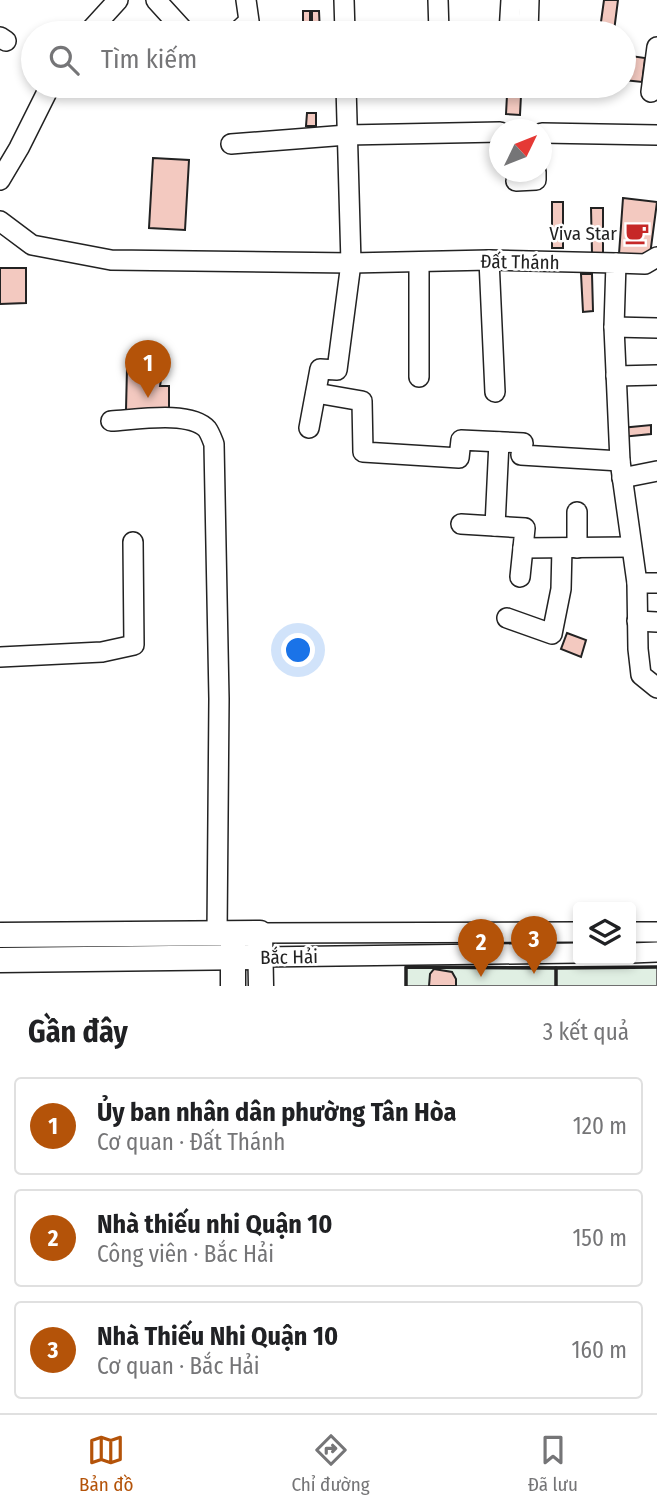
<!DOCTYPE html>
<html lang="vi">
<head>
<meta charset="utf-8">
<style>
  :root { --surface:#fff; --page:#f6f6f6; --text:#202124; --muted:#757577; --line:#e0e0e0; --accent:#b45309 }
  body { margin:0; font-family:"Fira Sans Condensed",sans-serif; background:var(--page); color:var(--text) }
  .controls { position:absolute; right:21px; bottom:21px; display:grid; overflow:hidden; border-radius:7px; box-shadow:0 4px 10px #0003 }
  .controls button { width:63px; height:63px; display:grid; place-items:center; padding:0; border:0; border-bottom:2px solid var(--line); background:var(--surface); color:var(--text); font:35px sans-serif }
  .compass { position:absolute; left:489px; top:119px; width:63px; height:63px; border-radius:50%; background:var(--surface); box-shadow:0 4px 10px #0003; rotate:47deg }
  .you { position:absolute; left:299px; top:651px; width:24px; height:24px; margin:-18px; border:5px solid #fff; border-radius:50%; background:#1a73e8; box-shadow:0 0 0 10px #1a73e833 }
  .badge { display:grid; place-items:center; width:46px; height:46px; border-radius:50%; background:var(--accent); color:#fff; font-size:23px; font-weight:700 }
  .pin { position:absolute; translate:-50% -58px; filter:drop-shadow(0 2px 4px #0008) }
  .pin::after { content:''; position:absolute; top:37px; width:24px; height:21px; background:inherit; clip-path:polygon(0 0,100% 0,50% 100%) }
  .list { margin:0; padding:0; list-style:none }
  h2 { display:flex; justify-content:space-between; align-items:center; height:91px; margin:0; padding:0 28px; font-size:30px }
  h2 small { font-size:23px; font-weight:400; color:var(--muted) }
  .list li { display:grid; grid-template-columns:46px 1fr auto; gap:21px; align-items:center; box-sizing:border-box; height:98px; margin:0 14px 14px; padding:0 14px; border:2px solid var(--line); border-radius:7px }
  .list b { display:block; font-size:26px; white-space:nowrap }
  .list p { margin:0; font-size:23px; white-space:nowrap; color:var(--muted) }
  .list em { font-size:23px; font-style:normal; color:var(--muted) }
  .icon { flex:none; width:38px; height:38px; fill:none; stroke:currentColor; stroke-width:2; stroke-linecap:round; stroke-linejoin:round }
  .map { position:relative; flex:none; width:657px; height:986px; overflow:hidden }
  .search { position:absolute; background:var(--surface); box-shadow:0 4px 10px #0003; left:21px; right:21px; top:21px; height:77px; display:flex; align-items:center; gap:18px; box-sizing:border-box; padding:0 24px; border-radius:38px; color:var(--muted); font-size:26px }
  .sheet { height:427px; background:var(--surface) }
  nav { display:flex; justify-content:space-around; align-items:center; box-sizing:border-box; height:98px; border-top:2px solid var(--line); background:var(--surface); font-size:19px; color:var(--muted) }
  nav a { display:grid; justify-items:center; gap:4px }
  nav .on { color:var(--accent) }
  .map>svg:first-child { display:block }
</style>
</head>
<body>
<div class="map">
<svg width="657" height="986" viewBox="0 0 657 986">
  <rect width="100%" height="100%" fill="#fff"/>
  <rect fill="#e0efe3" stroke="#6f6f6f" stroke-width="2" x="406" y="967" width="251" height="19"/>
  <g fill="#f3c9c0" stroke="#222" stroke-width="2">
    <polygon points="604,0 618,0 614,31 600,29"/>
    <rect x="303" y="11" width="7" height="21"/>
    <polygon points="312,11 319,11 320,33 312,33"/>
    <polygon points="624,55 645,58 642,82 624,80"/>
    <polygon points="507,95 521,95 520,115 506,114"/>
    <polygon points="307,113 316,113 316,126 306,126"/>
    <polygon points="153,158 189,160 185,230 149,228"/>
    <polygon points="623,198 657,202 650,255 619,254"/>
    <rect x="552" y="202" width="11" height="46"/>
    <polygon points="591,208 603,208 603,253 592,253"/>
    <polygon points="0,268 26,268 26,303 0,304"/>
    <polygon points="581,274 592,274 593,311 583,312"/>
    <polygon points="127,368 144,368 144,375 149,375 149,379 161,380 160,386 169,386 169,410 126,410"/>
    <polygon points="651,425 651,434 622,437 621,428"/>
    <polygon points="567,633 586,640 581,657 561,649"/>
    <polygon points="434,969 452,972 456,979 456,986 429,986 430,974"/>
  </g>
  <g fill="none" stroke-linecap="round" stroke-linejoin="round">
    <g stroke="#222" stroke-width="22">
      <g id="minor">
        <polyline points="156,0 186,33"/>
        <polyline points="344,0 345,33"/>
        <polyline points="438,0 439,33"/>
        <polyline points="88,33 118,0"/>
        <polyline points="236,33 249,21 246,0"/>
        <polyline points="509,33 511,0"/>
        <polyline points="528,33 529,0"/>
        <polyline points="0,37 6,41"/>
        <polyline points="651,92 657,47"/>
        <polyline points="542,133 657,135"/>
        <polyline points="231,144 347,135 500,132"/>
        <polyline points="0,180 19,148 50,86"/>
        <polyline points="516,181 536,180 536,172"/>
        <polyline points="0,221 32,245 111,260 351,263 489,260 616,263 614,327 620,461 637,583 638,649 641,675 657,688"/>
        <polyline points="489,260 495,392"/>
        <polyline points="616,263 645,264 657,257"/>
        <polyline points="614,327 657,328"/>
        <polyline points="616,376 657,375"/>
        <polyline points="419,377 419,262"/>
        <polyline points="316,393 362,401 363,452 459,458 461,440 523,443 521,455 620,461"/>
        <path d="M111 421C134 420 190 410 207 429 210 433 212 439 214 444L219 699 217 934"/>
        <polyline points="309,428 320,369 337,370 351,263 346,86"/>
        <polyline points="622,478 657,471"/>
        <polyline points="577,512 577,548"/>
        <polyline points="461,524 525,528 523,548 631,547"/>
        <polyline points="495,526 499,442"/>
        <polyline points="520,577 523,548"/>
        <polyline points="637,583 657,583"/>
        <polyline points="507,618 552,634 561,589 562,548"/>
        <polyline points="637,621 657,622"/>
        <polyline points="0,657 102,652 134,645 133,542"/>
        <polyline points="631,932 657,932"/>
        <polyline points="260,933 578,932"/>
        <polyline points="631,953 657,952"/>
        <polyline points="260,957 578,953"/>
      </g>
    </g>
    <g stroke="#222" stroke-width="27">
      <g id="major">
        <polyline points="0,935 260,933 261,986"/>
        <polyline points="233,941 233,986"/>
        <polyline points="0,960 260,957"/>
      </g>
    </g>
    <use href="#minor" stroke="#fff" stroke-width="19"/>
    <use href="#major" stroke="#fff" stroke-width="24"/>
    <g stroke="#222" stroke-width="3.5">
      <polyline points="406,986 406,967 556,968"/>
      <polyline points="556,986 556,968 657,967"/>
    </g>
  </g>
  <defs>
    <g id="cafe-bare" transform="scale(1.89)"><path d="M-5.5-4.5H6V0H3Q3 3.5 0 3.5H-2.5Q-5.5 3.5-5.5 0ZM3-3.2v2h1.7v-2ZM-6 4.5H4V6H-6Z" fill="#c62828" stroke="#fff" stroke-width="2.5" paint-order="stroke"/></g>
  </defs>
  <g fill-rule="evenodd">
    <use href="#cafe-bare" x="637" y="233"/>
  </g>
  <g text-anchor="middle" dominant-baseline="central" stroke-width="5" stroke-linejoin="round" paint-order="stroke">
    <g font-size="19" fill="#222" stroke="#fff" text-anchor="end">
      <text x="617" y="233">Viva Star</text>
    </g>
    <g font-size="19" fill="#222" stroke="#fff">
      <text transform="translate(520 262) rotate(1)">Đất Thánh</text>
      <text transform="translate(289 957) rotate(-1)">Bắc Hải</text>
    </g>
  </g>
</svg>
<div class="controls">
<button><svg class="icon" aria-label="layers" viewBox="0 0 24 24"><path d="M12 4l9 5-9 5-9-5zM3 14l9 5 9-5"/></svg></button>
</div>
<svg class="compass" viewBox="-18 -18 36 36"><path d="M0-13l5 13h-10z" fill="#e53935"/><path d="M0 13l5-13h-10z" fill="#757577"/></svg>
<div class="you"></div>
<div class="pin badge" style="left:148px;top:398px">1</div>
<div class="pin badge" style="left:481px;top:977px">2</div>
<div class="pin badge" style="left:534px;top:974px">3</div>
<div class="search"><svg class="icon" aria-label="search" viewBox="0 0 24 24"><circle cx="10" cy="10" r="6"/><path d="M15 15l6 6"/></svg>Tìm kiếm</div>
</div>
<section class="sheet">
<h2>Gần đây<small>3 kết quả</small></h2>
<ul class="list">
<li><span class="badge">1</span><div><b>Ủy ban nhân dân phường Tân Hòa</b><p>Cơ quan · Đất Thánh</p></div><em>120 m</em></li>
<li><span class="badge">2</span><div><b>Nhà thiếu nhi Quận 10</b><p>Công viên · Bắc Hải</p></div><em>150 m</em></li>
<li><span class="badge">3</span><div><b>Nhà Thiếu Nhi Quận 10</b><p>Cơ quan · Bắc Hải</p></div><em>160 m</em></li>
</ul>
</section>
<nav>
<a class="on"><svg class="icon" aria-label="map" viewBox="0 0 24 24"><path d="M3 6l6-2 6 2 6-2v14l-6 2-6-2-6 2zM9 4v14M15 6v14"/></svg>Bản đồ</a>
<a><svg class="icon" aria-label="directions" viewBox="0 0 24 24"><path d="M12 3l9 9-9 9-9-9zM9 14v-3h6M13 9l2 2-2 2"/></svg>Chỉ đường</a>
<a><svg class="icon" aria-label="saved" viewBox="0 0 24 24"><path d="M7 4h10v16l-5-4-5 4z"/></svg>Đã lưu</a>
</nav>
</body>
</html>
